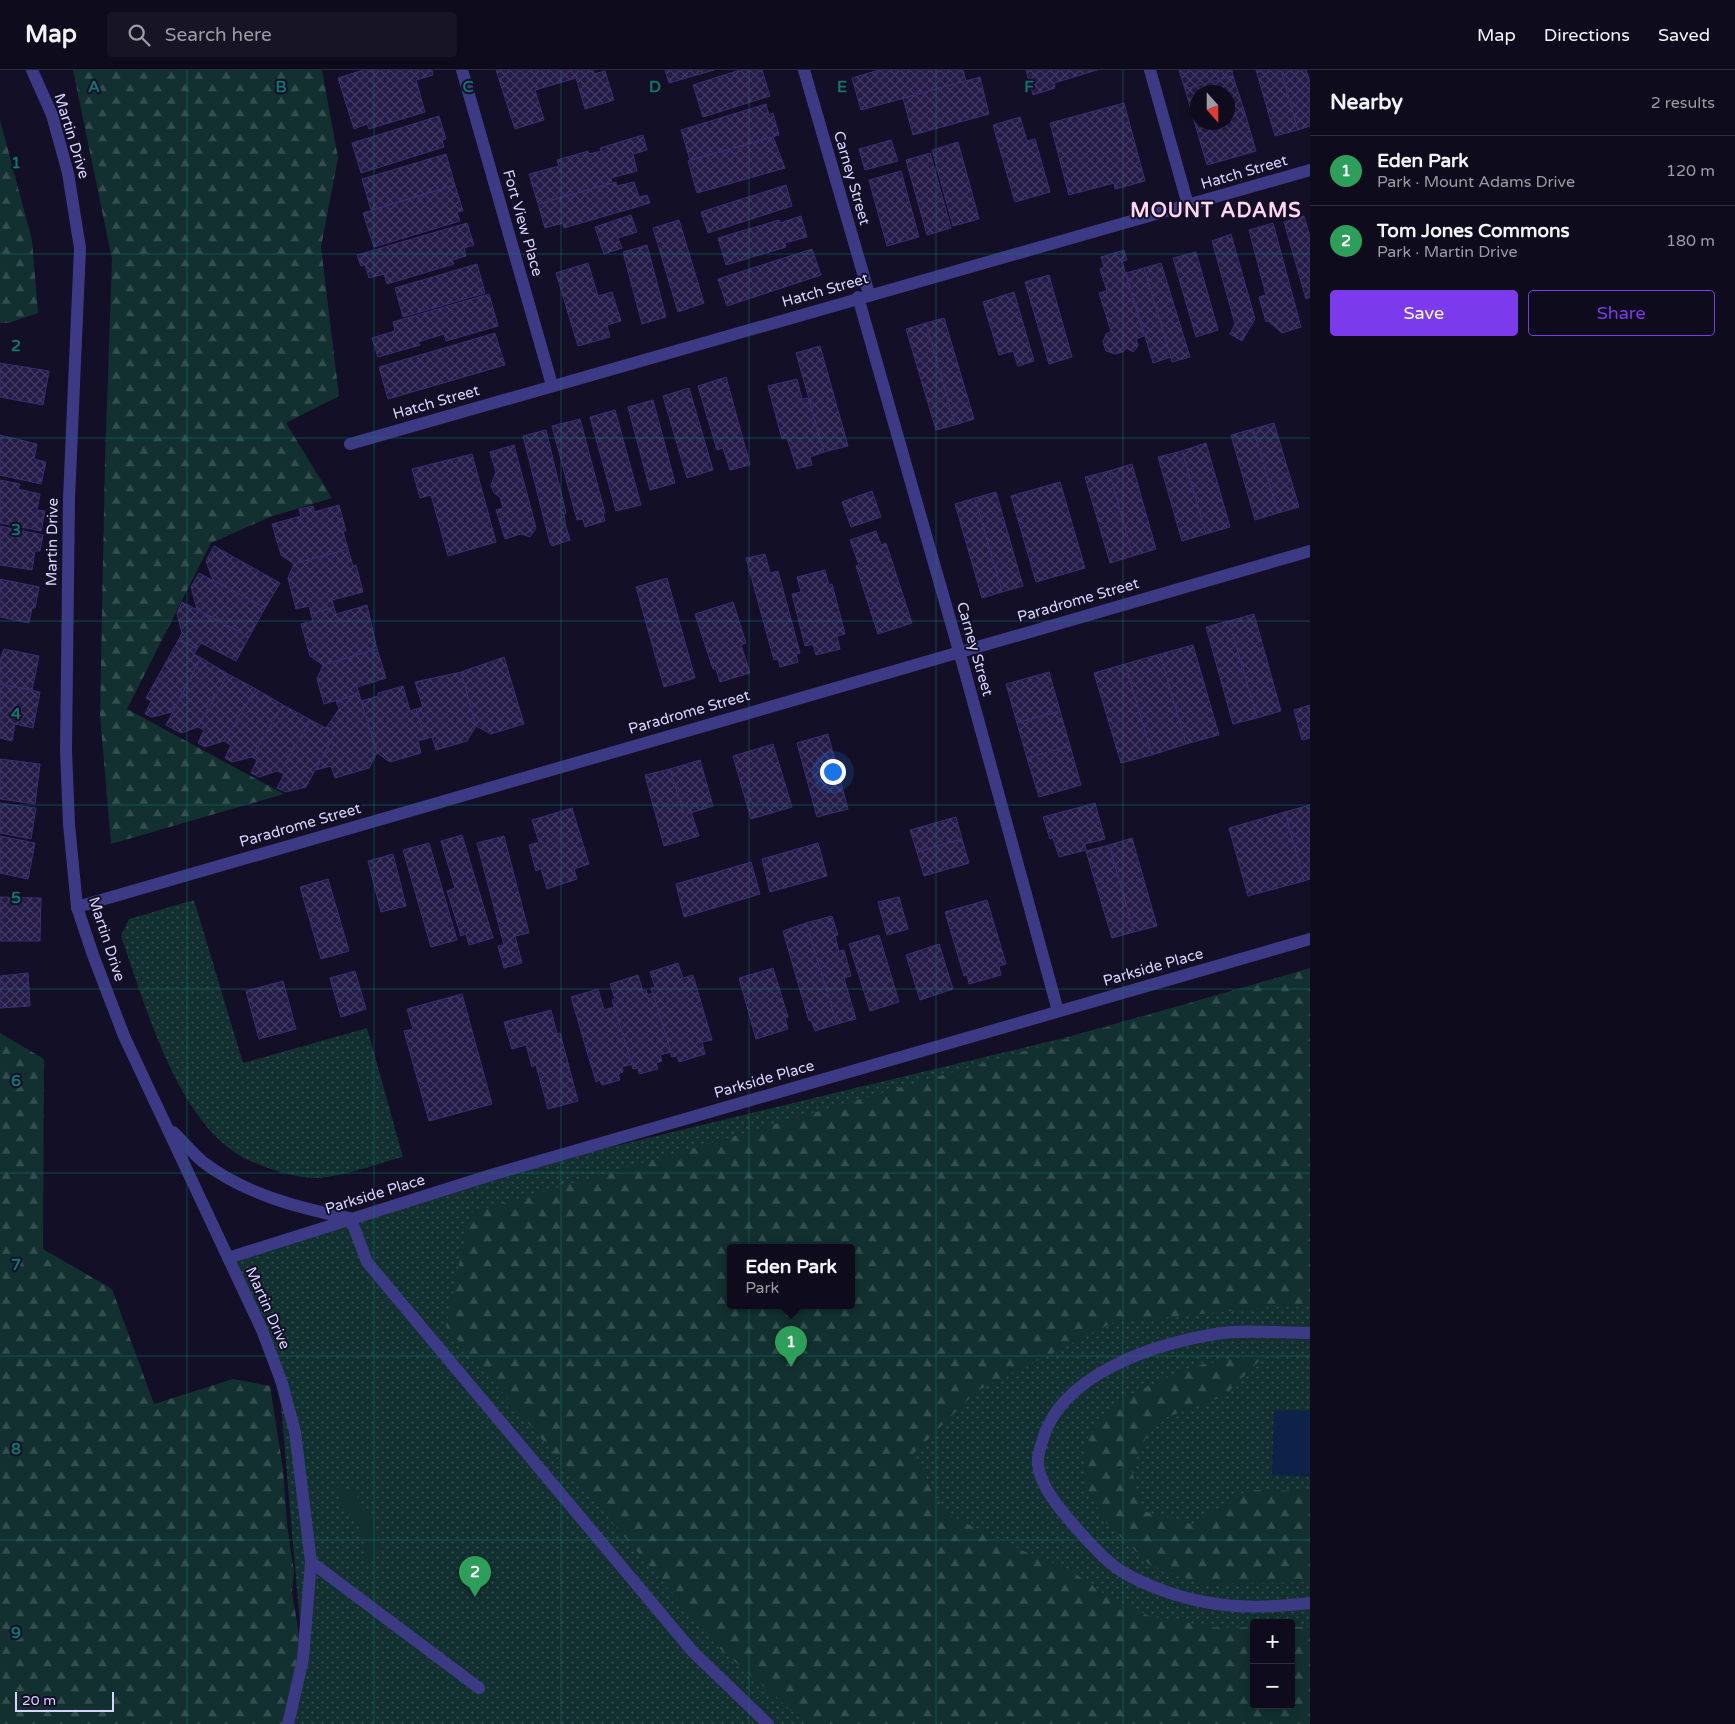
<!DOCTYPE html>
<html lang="en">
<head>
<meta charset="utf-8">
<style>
  :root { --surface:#0e0b1c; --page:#171425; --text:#f1f3f6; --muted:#9b9ba3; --line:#2e2b3b; --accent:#7c3aed }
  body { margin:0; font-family:"Varela Round",sans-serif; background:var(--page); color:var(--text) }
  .controls { position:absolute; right:15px; bottom:15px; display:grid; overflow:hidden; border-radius:5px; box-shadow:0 2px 12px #0003 }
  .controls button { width:45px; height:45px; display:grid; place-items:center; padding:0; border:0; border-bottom:1px solid var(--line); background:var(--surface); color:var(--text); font:25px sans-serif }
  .compass { position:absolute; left:1190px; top:15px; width:45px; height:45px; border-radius:50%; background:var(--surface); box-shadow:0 2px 12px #0003; rotate:159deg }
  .scale { position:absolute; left:15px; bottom:12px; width:99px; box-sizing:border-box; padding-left:5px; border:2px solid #d9d4ff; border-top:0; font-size:14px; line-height:18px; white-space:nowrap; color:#d9d4ff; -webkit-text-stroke:4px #130f26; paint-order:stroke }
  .you { position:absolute; left:832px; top:701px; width:18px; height:18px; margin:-12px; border:4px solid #fff; border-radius:50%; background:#1a73e8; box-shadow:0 0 0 8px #1a73e833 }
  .badge { display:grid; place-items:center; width:32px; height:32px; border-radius:50%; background:var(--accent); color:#fff; font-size:16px; font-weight:700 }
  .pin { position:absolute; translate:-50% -41px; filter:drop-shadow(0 1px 2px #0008) }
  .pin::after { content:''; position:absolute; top:26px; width:18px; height:15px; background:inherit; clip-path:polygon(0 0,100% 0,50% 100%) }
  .popup { position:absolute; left:727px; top:1174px; width:128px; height:65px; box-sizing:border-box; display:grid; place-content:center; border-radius:5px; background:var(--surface); filter:drop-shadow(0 1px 4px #0005); font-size:16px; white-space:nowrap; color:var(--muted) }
  .popup b { font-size:19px; color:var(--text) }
  .popup::after { content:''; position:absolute; left:50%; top:100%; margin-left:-10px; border:10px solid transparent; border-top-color:var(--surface) }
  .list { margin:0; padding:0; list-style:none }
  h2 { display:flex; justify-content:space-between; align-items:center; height:65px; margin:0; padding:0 20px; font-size:21px }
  h2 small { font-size:16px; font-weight:400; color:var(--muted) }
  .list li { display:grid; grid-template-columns:32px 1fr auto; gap:15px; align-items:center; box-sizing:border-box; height:70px; padding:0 20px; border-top:1px solid var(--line) }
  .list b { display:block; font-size:19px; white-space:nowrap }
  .list p { margin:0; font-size:16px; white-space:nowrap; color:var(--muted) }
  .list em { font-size:16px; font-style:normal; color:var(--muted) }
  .actions { display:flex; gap:10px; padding:15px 20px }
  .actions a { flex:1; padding:11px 0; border:1px solid var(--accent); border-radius:5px; text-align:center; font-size:18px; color:var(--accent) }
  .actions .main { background:var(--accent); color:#fff }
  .icon { flex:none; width:28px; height:28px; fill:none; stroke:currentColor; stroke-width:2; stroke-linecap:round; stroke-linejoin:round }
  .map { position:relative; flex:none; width:1310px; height:1654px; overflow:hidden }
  header { display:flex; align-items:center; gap:30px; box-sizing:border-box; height:70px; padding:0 25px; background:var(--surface); border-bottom:1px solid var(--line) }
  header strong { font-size:24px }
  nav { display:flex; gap:28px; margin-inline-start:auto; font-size:18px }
  .search { width:350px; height:45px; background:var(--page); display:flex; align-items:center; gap:12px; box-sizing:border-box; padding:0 18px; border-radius:5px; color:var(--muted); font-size:19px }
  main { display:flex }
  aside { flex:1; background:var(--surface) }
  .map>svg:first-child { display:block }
</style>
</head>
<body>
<header>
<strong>Map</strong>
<div class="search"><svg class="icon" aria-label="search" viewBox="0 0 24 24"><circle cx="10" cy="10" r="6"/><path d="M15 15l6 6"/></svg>Search here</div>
<nav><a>Map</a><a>Directions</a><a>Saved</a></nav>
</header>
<main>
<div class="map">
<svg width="1310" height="1654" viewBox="0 0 1310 1654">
  <defs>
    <pattern id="grass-dots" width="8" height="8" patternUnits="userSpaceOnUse" patternTransform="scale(1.25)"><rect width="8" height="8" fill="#12302f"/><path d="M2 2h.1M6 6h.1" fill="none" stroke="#344d4e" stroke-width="1.8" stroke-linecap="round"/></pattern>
    <pattern id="forest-firs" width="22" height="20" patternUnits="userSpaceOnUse" patternTransform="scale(1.25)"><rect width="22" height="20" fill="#12302f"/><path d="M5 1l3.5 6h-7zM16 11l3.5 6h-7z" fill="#344d4e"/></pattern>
    <pattern id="building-cross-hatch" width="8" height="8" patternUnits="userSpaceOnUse" patternTransform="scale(1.25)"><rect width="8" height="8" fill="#241b47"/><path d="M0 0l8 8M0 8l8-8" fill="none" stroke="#433b63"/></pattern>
  </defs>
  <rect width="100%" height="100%" fill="#130f26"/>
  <g fill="url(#grass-dots)" fill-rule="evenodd">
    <path d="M194 830 243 993 367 958 403 1087C378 1093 352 1104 326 1107 310 1110 290 1105 274 1100 260 1095 245 1090 233 1081 174 1040 144 932 121 866L129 849Z"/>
    <path d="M1310 899V1654H288L303 1589 281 1335 262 1260 228 1188 461 1113 1068 967ZM731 1178H851V1236H731ZM1254 1553H1291V1635H1254Z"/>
  </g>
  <g fill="url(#forest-firs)" fill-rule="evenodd">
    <polygon points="73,0 322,0 338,88 321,177 339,326 286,353 332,428 270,447 211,473 127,639 284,724 111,774 100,645 105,390 112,189"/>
    <polygon points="0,50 32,170 38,243 9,253 0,253"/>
    <path d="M1310 898V1237H1270L1112 1253 977 1321 914 1383 945 1443 1023 1481 1067 1498 1103 1523 1149 1546 1218 1558 1254 1557V1635H1291V1557H1310V1654H807L719 1578 446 1256 470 1143ZM851 1178V1236H731V1178Z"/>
    <polygon points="0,963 44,989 43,1179 112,1219 154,1334 233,1309 270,1316 283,1399 287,1454 294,1502 292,1522 303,1589 288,1654 0,1654"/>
    <polygon points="1268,1282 1224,1326 1154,1352 1131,1398 1143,1441 1192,1454 1248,1420 1310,1421 1310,1512 1201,1514 1150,1495 1104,1451 1087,1418 1084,1372 1121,1328 1194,1296"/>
  </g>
  <path fill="#12302f" d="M335 1417 353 1420 373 1451 380 1475 375 1491 364 1492C365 1480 365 1468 359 1457 351 1442 339 1435 335 1417Z"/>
  <polygon fill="#0c2248" points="1274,1340 1310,1341 1310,1407 1272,1405"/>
  <g fill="url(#building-cross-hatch)" stroke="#3b2d73">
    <polygon points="363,0 432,0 433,5 416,10 425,42 369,59 367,54 354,59 338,8"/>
    <polygon points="496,0 593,0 594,4 605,1 614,30 585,39 576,8 535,20 544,50 515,59"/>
    <polygon points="665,0 714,0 669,13"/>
    <polygon points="740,0 762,0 770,26 703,47 693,15"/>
    <polygon points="879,0 963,0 966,11 861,40 852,8"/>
    <polygon points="1026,0 1097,0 1054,13 1055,18 1033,25"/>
    <polygon points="1179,0 1232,0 1233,6 1185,19"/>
    <polygon points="1256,0 1281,0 1298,60 1275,66"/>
    <polygon points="1281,0 1306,0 1310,12 1310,56 1298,60"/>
    <polygon points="1233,6 1244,40 1228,45 1228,22 1198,22 1198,52 1201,52 1195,54 1185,19"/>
    <polygon points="980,7 989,44 913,65 903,28"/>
    <polygon points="1124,33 1145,111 1115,119 1114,113 1069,125 1050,53"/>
    <polygon points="766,34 769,45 773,43 779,65 690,90 681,60"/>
    <polygon points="1244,40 1256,81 1207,95 1195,54 1228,52 1228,45"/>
    <polygon points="439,46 446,69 442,70 444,77 361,103 352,73"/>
    <polygon points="1020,47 1027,71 1035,69 1050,122 1015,132 993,55"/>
    <polygon points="643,65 647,80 633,84 637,101 611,108 612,113 538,134 529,104 559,96 557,90 588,81 589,84 601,81 600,78"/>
    <polygon points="773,67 785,98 697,123 688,91"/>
    <polygon points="891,70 898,91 865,100 859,79"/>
    <polygon points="958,72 979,149 953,156 932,80"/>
    <polygon points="930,83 951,158 927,165 906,90"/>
    <polygon points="446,84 455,115 371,140 362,109"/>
    <polygon points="901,101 919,167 887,176 869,110"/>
    <polygon points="616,112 617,116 634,112 639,127 647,125 650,133 564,158 563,153 545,158 538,134"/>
    <polygon points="455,115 463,141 457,142 460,151 374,177 363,143"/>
    <polygon points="786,115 792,136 708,163 701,142"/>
    <polygon points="631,145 637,162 618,168 622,178 604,184 595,157"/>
    <polygon points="801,146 807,167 785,173 786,177 726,195 718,168 779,150 780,153"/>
    <polygon points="1304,146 1310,167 1310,227 1306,229 1284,152"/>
    <polygon points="679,150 704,233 678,242 653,158"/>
    <polygon points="467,153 474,175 464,178 466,186 452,190 454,194 387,214 384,204 369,208 365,195 361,196 357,185"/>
    <polygon points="1273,153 1301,257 1282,263 1268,251 1266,252 1259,227 1266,225 1249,160"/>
    <polygon points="1231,164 1255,249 1242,271 1230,264 1235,254 1212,171"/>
    <polygon points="647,175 666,247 642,254 623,182"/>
    <polygon points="812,179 821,205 727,236 718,209"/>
    <polygon points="1124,180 1127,190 1122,191 1144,266 1136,269 1138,276 1133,282 1126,278 1123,282 1115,284 1106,281 1103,272 1106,264 1111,261 1099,223 1107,221 1100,199 1104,197 1101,187"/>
    <polygon points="1196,182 1218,260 1196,267 1173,188"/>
    <polygon points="588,193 598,226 612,222 621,251 607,255 610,267 578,276 556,203"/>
    <polygon points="1161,193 1190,287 1172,292 1144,198"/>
    <polygon points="477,194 485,223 403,247 395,218"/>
    <polygon points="1144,198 1171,287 1153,293 1126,203"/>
    <polygon points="1049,205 1072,287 1049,294 1025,212"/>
    <polygon points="1014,222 1034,291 1018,296 1013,281 999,285 983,232"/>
    <polygon points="489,224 498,256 446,271 444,264 418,272 420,275 378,287 372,268 395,261 393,252"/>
    <polygon points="944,248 974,349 955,355 926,253"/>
    <polygon points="926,253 955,355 936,360 906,259"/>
    <polygon points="495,263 505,295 388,329 379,297"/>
    <polygon points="820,276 848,376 824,382 796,283"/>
    <polygon points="0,293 49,301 43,335 0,327"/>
    <polygon points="726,307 750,395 730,400 723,378 717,380 698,316"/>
    <polygon points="797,309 802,329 808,328 824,382 810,387 812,395 797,399 787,368 782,369 768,316"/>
    <polygon points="689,318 713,400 687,408 663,326"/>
    <polygon points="653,330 675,413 650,420 628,337"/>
    <polygon points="615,340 641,435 616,441 590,347"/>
    <polygon points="580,349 605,443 603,443 605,451 585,457 583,449 577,450 552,356"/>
    <polygon points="1274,353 1299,437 1278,443 1253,359"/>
    <polygon points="1253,359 1278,443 1255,450 1231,365"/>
    <polygon points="546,360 566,443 564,444 566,457 570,470 552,476 550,473 523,366"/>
    <polygon points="0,365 37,374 34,389 46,392 41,414 0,405"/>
    <polygon points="1206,373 1230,457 1206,464 1182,381"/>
    <polygon points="514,375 536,458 530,467 521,464 505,469 496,440 503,438 500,427 494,423 491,415 496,402 490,382"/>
    <polygon points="1182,381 1206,464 1182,471 1158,387"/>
    <polygon points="472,384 496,472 448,486 431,425 420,428 412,399"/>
    <polygon points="1132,394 1156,479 1133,486 1109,401"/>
    <polygon points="1109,401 1133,486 1110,493 1085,407"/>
    <polygon points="0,410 20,414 18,419 40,424 37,440 45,441 41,461 0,453"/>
    <polygon points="1060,412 1085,498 1036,512 1011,426"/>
    <polygon points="872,421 881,447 851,457 842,432"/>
    <polygon points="996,422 1023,516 1002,522 975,428"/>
    <polygon points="975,428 1002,522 982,528 955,434"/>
    <polygon points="339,435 346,461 343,461 348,479 294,494 281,485 272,454 301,446 299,439 313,436 314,442"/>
    <polygon points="0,456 43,465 40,481 35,481 32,500 0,495"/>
    <polygon points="876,461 881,475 886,473 912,553 878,564 856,496 859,495 850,470"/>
    <polygon points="214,476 280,513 265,538 213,510 206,491"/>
    <polygon points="348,479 353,496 356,495 363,522 332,530 334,537 311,544 309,536 296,539 288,508 294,494"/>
    <polygon points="765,484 770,503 778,501 800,583 796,584 798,592 780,597 778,589 774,590 746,488"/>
    <polygon points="825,500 829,515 832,514 845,564 837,566 840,579 816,585 813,574 805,576 792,524 801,522 797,507"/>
    <polygon points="199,503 265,538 249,567 197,539 191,517"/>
    <polygon points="667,508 695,608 664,617 636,517"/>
    <polygon points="0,509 39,517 35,538 32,538 29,553 0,547"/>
    <polygon points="182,532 249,567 236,591 201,573 197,579 179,569 182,563 177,543"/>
    <polygon points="733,532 746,573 741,575 750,603 720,612 716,599 713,599 695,544"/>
    <polygon points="367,535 377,579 323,595 310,586 301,554 313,551 311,544 334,537 336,544"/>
    <polygon points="1254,544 1281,641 1257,648 1229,551"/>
    <polygon points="1229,551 1257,648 1233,654 1206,557"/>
    <polygon points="179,569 197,579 194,584 201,588 172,642 152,647 145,644 151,631 146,628"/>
    <polygon points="1193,575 1219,665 1186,674 1160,584"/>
    <polygon points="4,579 39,586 32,620 0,614 0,590"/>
    <polygon points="377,579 386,608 357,617 359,624 324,634 317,609 323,595"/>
    <polygon points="1160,584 1186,674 1152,685 1125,594"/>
    <polygon points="504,587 524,654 491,664 476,656 461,602"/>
    <polygon points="201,588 228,604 198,657 181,663 166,655"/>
    <polygon points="1125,594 1152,685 1121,693 1094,603"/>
    <polygon points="461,602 476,656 467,671 436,680 432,667 425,669 416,639 423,637 415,612"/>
    <polygon points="1049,602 1060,641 1017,653 1006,614"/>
    <polygon points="228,604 256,619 224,671 205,677 198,673 204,660 198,657"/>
    <polygon points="0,614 40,622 33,658 15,654 12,671 0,668"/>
    <polygon points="403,616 410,641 416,639 425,669 418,671 421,683 390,692 377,683 361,631 378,626 378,623"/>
    <polygon points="256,619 283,635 252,687 232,692 225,688 231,675 224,671"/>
    <polygon points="359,624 377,683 369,698 335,708 331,696 316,700 335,663 326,658 339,639 336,631"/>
    <polygon points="283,635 311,650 280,702 277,701 259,707 251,703 257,690 252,687"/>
    <polygon points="1310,635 1310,668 1302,670 1294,640"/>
    <polygon points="1060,641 1070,676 1027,688 1017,653"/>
    <polygon points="311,650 335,663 306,717 286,722 277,718 284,704 280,702"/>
    <polygon points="828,664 848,739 817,747 797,673"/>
    <polygon points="773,674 792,737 751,749 733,686"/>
    <polygon points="1070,676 1081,715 1039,727 1027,688"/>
    <polygon points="0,689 40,694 35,734 0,729"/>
    <polygon points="700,690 713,736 684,745 670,699"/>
    <polygon points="670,699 684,745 691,742 699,766 664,776 645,705"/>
    <polygon points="0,733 36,738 31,769 0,763"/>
    <polygon points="1095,733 1105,769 1085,774 1086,780 1059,787 1053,768 1050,769 1043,747"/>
    <polygon points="1310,735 1310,809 1304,811 1285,742"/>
    <polygon points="572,738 589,794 574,799 577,809 547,819 541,799 536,801 529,775 539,772 532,750"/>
    <polygon points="1285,742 1304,811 1248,826 1229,758"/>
    <polygon points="956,747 962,769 917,782 910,760"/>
    <polygon points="462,765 493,868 469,875 466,864 461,866 447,821 455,818 441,771"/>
    <polygon points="0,766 35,773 28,809 0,803"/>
    <polygon points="504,766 529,863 515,866 522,893 504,898 498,876 504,875 477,773"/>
    <polygon points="1132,768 1157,856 1134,862 1109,775"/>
    <polygon points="962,769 969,793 924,806 917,782"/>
    <polygon points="429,773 457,870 431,877 403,780"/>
    <polygon points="818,773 827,806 770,822 762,789"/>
    <polygon points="1109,775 1134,862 1112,868 1086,781"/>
    <polygon points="393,784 406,836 381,842 368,791"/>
    <polygon points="751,792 760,824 684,847 676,814"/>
    <polygon points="328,809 349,881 321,889 300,817"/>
    <polygon points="0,827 41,828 40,871 0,871"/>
    <polygon points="899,827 908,859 887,865 878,832"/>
    <polygon points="987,830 1006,894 999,896 1001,905 969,914 967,905 964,906 945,842"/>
    <polygon points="832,846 838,865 835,866 839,881 844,880 851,906 844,908 856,949 837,954 806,853"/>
    <polygon points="806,853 837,954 815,961 811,950 809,951 783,861"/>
    <polygon points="879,865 899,932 870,941 849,874"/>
    <polygon points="939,874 953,919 920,930 906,885"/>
    <polygon points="678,893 683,908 693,905 712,970 702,972 705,984 679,992 677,986 672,987 651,918 655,917 650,902"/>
    <polygon points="773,898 788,947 785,948 788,959 756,969 739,908"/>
    <polygon points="355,901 366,939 341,947 330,908"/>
    <polygon points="28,903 30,936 0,938 0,906"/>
    <polygon points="638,905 643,921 646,920 648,925 653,923 671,982 660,985 662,991 656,993 658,999 639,1004 638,998 633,999 612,930 615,929 610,914"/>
    <polygon points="283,911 296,959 259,969 246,921"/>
    <polygon points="598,919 604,940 614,937 632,994 622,997 623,1002 618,1004 620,1010 602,1015 600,1010 596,1012 571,927"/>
    <polygon points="462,924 492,1034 429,1051 404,961 413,959 407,939"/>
    <polygon points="551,940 557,964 560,963 578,1031 548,1039 536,995 532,997 526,975 512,979 504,952"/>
  </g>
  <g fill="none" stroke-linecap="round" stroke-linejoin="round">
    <g stroke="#3d3a85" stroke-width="12">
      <polyline points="32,0 52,45 68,103 80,178 69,429 66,680 69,754 77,837 93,885 124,966 262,1260 282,1313 295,1362 311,1492 303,1589 288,1654"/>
      <polyline points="462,0 552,315"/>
      <polyline points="804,0 869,224"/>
      <polyline points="1150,0 1188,135"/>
      <polyline points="858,227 965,602 1058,941"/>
      <polyline points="350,374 1310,100"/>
      <polyline points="77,837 1310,481"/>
      <path d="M173 1062C183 1071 192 1083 203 1092 245 1124 298 1138 349 1148"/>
      <polyline points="351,1149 367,1192 693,1582 768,1654"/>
      <polyline points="228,1188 491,1105 1310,869"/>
      <path d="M1310 1263C1283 1263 1241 1259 1216 1264 1154 1274 1060 1304 1042 1372 1040 1379 1037 1386 1038 1394 1040 1418 1064 1444 1079 1461 1092 1475 1106 1492 1123 1502 1146 1516 1178 1527 1205 1532 1240 1539 1275 1537 1310 1533"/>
      <polyline points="311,1492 479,1618"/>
    </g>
  </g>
  <path fill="none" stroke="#0f766e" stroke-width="1" stroke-opacity="0.55" d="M187 0V1654M374 0V1654M561 0V1654M749 0V1654M936 0V1654M1123 0V1654M0 184H1310M0 368H1310M0 551H1310M0 735H1310M0 919H1310M0 1103H1310M0 1286H1310M0 1470H1310"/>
  <g text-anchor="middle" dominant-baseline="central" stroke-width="4" stroke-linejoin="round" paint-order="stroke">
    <g font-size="15" fill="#d9d4ff" stroke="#130f26">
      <text transform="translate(72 66) rotate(73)">Martin Drive</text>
      <text transform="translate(1244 102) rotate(-16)">Hatch Street</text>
      <text transform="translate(852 108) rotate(74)">Carney Street</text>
      <text transform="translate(523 153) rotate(74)">Fort View Place</text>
      <text transform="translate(825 220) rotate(-16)">Hatch Street</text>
      <text transform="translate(436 332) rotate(-16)">Hatch Street</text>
      <text transform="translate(52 472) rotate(-89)">Martin Drive</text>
      <text transform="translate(1078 530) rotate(-16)">Paradrome Street</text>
      <text transform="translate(975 579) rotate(74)">Carney Street</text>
      <text transform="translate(689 642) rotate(-16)">Paradrome Street</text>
      <text transform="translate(300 755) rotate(-16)">Paradrome Street</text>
      <text transform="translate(107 869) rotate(72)">Martin Drive</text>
      <text transform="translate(1153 897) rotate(-16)">Parkside Place</text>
      <text transform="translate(764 1009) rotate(-16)">Parkside Place</text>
      <text transform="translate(375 1124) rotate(-17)">Parkside Place</text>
      <text transform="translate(268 1238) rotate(66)">Martin Drive</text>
    </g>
    <g font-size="20" font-weight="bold" letter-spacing="1" fill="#ffd6f0" stroke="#130f26">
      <text x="1216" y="141">MOUNT ADAMS</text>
    </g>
  </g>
  <g font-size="16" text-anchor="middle" font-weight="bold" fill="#0f766e" stroke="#130f26" stroke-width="4" stroke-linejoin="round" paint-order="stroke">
    <text x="94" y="22">A</text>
    <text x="281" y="22">B</text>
    <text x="468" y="22">C</text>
    <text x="655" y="22">D</text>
    <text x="842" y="22">E</text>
    <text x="1029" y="22">F</text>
    <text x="16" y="98">1</text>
    <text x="16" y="281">2</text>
    <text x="16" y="465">3</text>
    <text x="16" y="649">4</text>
    <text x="16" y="833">5</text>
    <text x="16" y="1016">6</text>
    <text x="16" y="1200">7</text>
    <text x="16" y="1384">8</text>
    <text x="16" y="1568">9</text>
  </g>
</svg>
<div class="controls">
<button>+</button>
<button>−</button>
</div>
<svg class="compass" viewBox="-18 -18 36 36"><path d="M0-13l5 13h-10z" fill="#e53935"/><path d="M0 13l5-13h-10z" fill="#9b9ba3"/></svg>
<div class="scale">20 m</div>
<div class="you"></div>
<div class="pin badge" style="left:791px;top:1297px;background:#2e9e5b">1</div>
<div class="popup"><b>Eden Park</b>Park</div>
<div class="pin badge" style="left:475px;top:1527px;background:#2e9e5b">2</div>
</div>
<aside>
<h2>Nearby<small>2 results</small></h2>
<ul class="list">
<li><span class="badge" style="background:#2e9e5b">1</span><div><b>Eden Park</b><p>Park · Mount Adams Drive</p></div><em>120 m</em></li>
<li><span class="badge" style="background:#2e9e5b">2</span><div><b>Tom Jones Commons</b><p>Park · Martin Drive</p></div><em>180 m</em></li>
</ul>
<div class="actions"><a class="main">Save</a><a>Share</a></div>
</aside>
</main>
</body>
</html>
